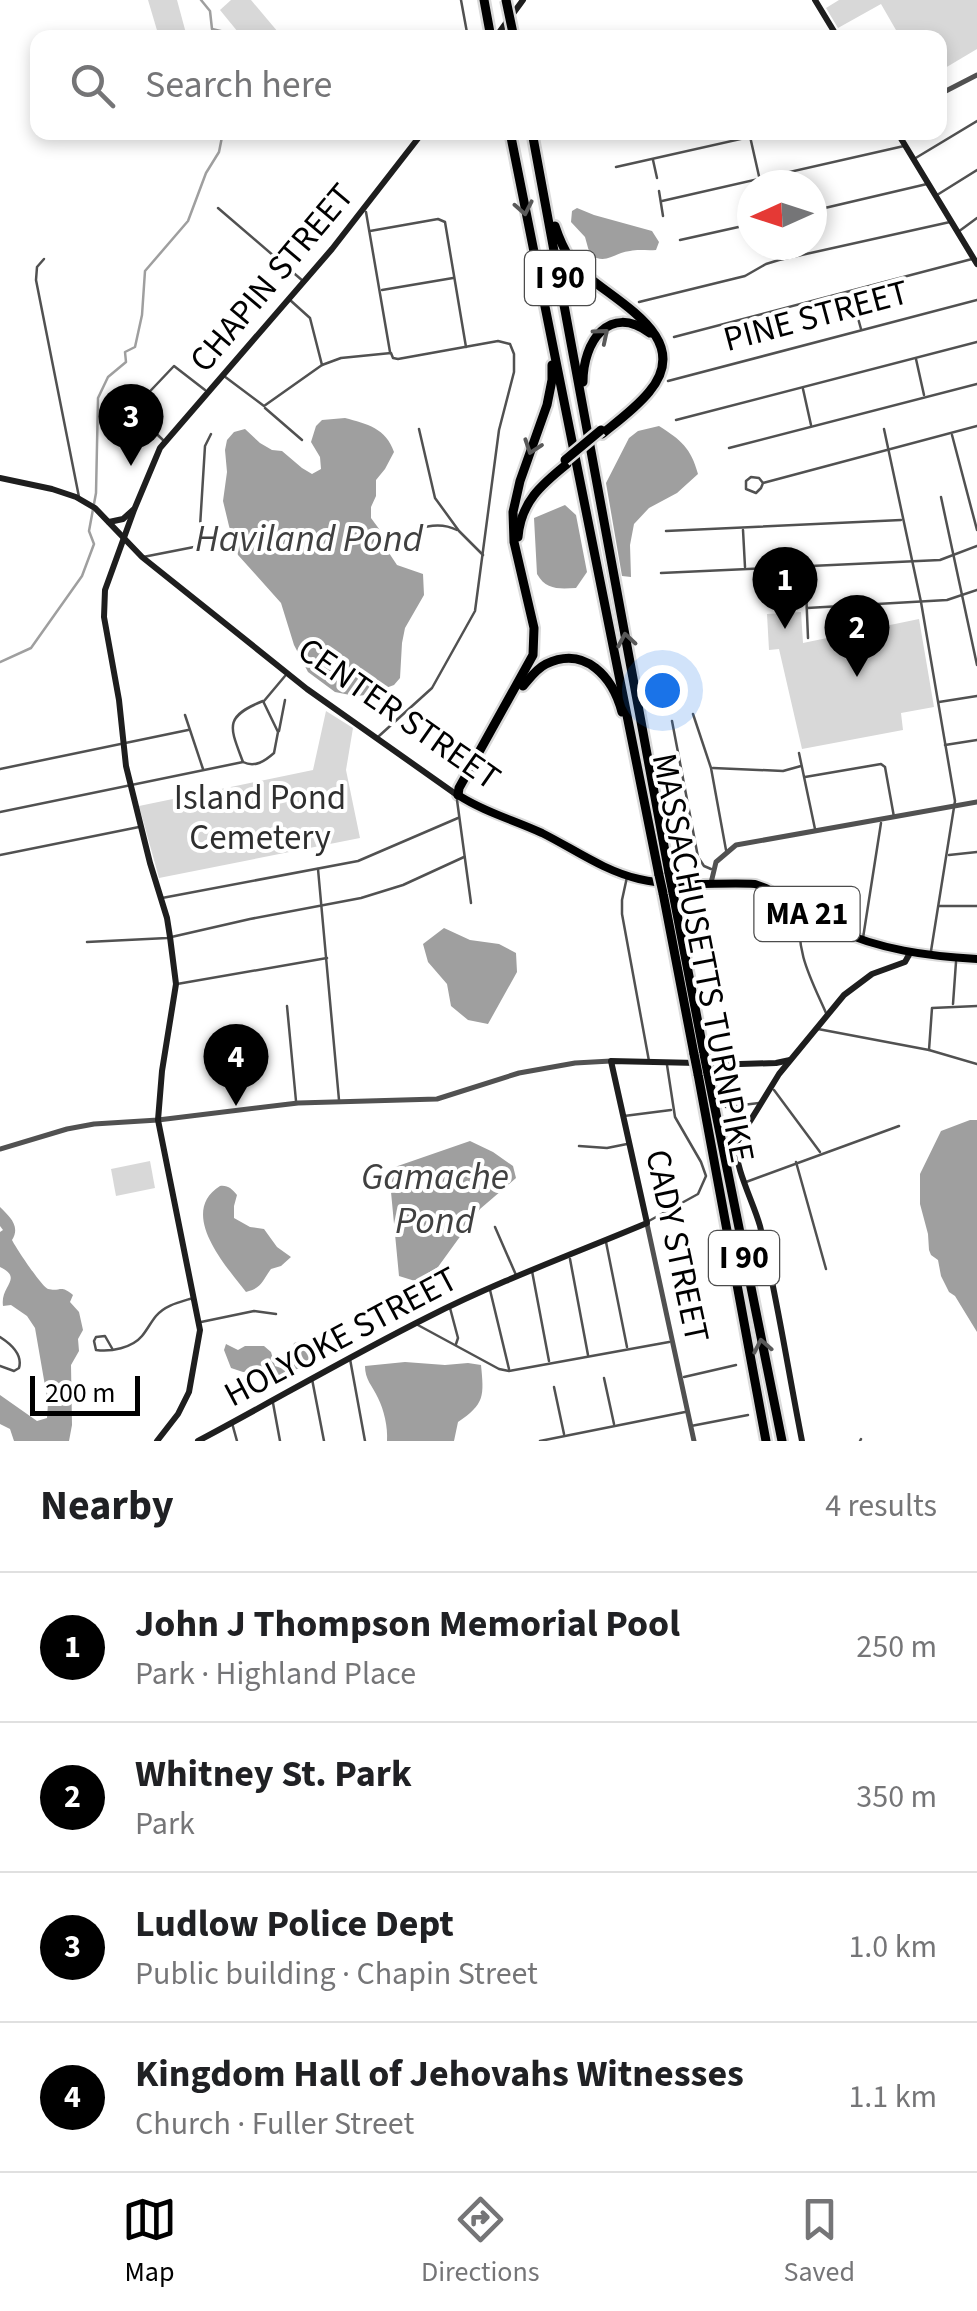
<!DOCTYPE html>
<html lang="en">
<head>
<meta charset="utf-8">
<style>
  :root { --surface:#fff; --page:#f6f6f6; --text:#202124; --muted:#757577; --line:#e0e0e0; --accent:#000 }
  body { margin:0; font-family:"Source Sans 3",sans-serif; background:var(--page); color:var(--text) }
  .compass { position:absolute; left:737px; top:170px; width:90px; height:90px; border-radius:50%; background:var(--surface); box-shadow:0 5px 15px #0003; rotate:267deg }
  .scale { position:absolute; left:30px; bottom:25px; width:110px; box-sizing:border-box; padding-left:10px; border:5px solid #000; border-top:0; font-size:28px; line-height:35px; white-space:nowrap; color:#000; -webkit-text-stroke:8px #fff; paint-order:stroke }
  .you { position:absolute; left:662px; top:690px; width:35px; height:35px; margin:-25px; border:8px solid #fff; border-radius:50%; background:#1a73e8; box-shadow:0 0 0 15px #1a73e833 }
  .badge { display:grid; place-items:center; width:65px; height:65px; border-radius:50%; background:var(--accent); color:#fff; font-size:32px; font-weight:700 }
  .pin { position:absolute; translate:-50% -82px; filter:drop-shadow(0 2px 5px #0008) }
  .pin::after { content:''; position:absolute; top:52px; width:35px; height:30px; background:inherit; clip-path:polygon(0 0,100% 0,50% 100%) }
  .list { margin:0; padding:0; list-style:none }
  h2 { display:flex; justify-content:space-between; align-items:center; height:130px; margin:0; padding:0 40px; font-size:42px }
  h2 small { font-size:32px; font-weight:400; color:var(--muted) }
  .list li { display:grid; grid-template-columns:65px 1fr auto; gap:30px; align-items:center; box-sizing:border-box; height:150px; padding:0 40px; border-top:2px solid var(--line) }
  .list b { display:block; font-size:38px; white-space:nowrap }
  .list p { margin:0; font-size:32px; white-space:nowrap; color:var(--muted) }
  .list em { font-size:32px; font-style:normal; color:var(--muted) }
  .icon { flex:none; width:55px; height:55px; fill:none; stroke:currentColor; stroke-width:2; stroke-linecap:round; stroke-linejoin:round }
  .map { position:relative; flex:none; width:977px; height:1441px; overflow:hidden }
  .search { position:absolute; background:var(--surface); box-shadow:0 5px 15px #0003; left:30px; right:30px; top:30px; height:110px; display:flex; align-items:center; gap:25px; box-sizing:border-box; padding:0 35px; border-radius:20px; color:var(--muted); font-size:38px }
  .sheet { height:730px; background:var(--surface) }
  nav { display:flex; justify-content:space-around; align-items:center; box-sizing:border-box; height:140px; border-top:2px solid var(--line); background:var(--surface); font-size:28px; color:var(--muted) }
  nav a { display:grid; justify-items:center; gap:5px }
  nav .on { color:var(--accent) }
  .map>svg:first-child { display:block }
</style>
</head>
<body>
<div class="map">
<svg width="977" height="1441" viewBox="0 0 977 1441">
  <rect width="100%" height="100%" fill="#fff"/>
  <g fill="#d8d8d8">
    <polygon points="148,0 177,0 187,37 159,37"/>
    <polygon points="231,0 251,0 278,32 272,37 242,37 220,10"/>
    <polygon points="839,0 977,0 977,49 940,71 940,38 900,37 881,4 838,28 826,8"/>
    <polygon points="801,612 803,643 919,619 934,707 901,713 903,730 802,749 779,649 769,650 767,614"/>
    <polygon points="326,711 353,728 346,770 360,838 159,878 139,806 313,770"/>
    <polygon points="150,1161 155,1188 116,1196 111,1169"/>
  </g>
  <g fill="#9f9f9f">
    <path d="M577 208 594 215 652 231 659 242 656 250C647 251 639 249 630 251 613 253 607 265 590 255L585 237 571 222 572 211Z"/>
    <path d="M345 418C367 424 386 428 394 452L385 469 376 480V496L371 507V518L385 537 389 553 397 565 423 574 424 595 405 628 402 643 400 678 394 685 367 695 355 696 335 692 308 672 294 645 281 603 238 555 229 526 223 501 227 472 225 450 227 440 234 432 245 429 260 443 272 450 282 451 302 468 312 474 321 469 320 457 311 442 316 426 322 420Z"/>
    <path d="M659 426C681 440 691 448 698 474L677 493 649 508 634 524 630 545 631 577 622 576 606 483 629 438 638 431Z"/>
    <path d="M565 505 576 515 587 572 576 588C559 589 546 590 537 574L534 518Z"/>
    <polygon points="444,928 470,940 499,944 516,953 517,972 488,1024 468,1020 451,1006 447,984 428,962 423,944"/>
    <polygon points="970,1120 977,1120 977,1332 955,1296 949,1292 941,1276 938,1260 931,1255 929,1250 928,1234 920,1204 920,1174 941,1131"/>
    <polygon points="470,1141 493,1152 513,1166 516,1178 480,1209 438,1267 415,1281 399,1276 391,1192 392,1168"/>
    <path d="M220 1186C228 1185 232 1189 237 1195L234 1206V1218L250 1227 264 1229 277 1247 291 1257 281 1266 271 1269C262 1281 262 1288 246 1292 227 1267 177 1213 220 1186Z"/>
    <path d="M0 1207C9 1216 21 1226 12 1240 16 1248 42 1287 48 1289 61 1292 60 1284 73 1295L70 1302 79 1312 83 1330 78 1339 79 1351 71 1365 72 1425 69 1441H14L10 1429 0 1424V1395L37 1421 47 1418 48 1403 35 1328 27 1316 11 1305 3 1306C0 1285 24 1279 0 1267V1232L3 1230 0 1226Z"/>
    <polygon points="300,1341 314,1345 318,1350 308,1366 290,1371 283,1380 274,1380 268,1372 243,1372 231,1368 224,1350 226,1344 238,1350 245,1346 264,1346 271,1352 275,1366 281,1368 289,1360 294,1343"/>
    <path d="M405 1362 445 1365 468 1363 481 1365C484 1396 485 1404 458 1422L454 1441H387C388 1427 384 1410 378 1398 372 1385 365 1380 365 1366Z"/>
  </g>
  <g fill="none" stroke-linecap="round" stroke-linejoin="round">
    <g stroke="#9f9f9f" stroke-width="2.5">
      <polyline points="201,0 210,11 212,29 229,33 232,38"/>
      <polyline points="0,662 31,648 82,576 94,544 89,531 96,493 98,398 108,377 126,362 125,352 135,347 142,315 145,271 188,221 206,173 219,152 223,132"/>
    </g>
    <g stroke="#dbdbdb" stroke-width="12">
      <path id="primary" d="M458 795C484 812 514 820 542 833 574 849 604 871 639 879 677 888 717 882 755 884L766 888C789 901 810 917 833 928 880 950 927 956 977 959"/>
    </g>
    <g stroke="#dbdbdb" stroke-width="14">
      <g id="motorway">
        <polyline points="484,0 491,38"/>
        <polyline points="510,132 659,875"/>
        <polyline points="532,132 669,873"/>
        <path d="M555 226C560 241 566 256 577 267 609 300 697 335 649 392 636 408 618 421 602 434"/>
        <path d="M583 382C583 342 609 303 650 333"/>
        <path d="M518 537C521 502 541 485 567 464"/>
        <path d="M523 686C530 678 536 669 546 664 586 645 613 678 622 712"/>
        <polyline points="458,795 459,788 533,655 534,628 514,542 513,512 520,481 547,405 552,380 552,365"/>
        <polyline points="663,893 694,1054"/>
        <polyline points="673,893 704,1054"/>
        <polyline points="698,1074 766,1441"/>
        <polyline points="708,1074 782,1441"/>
      </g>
    </g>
    <g stroke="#515151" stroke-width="2.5">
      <polyline points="461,0 468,38"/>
      <polyline points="749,132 761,185"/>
      <polyline points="621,135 648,132"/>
      <polyline points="914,159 977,121"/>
      <polyline points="653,160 657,178"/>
      <polyline points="616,167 772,132"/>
      <polyline points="659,191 663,216"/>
      <polyline points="937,195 977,170"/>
      <polyline points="662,201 904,146"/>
      <polyline points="218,208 303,281"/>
      <polyline points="812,211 927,184"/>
      <polyline points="366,212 390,352"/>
      <polyline points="370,231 438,219 445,222 466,347"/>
      <polyline points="958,232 977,218"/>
      <polyline points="680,240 752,224"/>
      <polyline points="775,245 778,259"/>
      <polyline points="44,259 37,267 36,280 79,497"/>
      <polyline points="382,290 453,278"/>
      <polyline points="851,293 861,329"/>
      <polyline points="639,302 745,276 766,264 779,260 950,222"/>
      <polyline points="674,337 972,259"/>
      <polyline points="916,359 924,395"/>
      <polyline points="322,365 341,358 391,353 393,358 398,359 498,341 510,344 514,354 514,372 499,430 475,611 432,688 379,736"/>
      <polyline points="224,376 264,406 322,365 310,318 290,300"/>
      <polyline points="668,381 977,300"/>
      <polyline points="803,389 811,425"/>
      <polyline points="265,408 302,440"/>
      <polyline points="676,420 977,342"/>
      <polyline points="419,429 435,498 459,531 483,555"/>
      <polyline points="884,429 921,602 955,801 931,951"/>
      <polyline points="952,435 977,530"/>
      <polyline points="164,441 137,415 136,406 174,366 205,390"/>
      <polyline points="729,448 977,384"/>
      <polyline points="763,483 761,488 756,493 746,489 746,481 751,477 759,478 763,483 977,426"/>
      <polyline points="941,497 977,665"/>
      <polyline points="743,530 745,567"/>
      <polyline points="666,531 901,520"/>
      <path d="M398 538C418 528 437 520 457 530"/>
      <polyline points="143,557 194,547 199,543 205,446 211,434"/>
      <polyline points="805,566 808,638"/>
      <polyline points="661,573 940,560 977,546"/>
      <polyline points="807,608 947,600 977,590"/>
      <path d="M263 701 278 732 274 753C265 761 255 768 243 762 230 727 223 717 263 701Z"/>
      <polyline points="264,701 285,676"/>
      <polyline points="939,702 977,696"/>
      <polyline points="693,714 711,768 726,850"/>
      <polyline points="185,715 203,769"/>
      <polyline points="672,721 698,857 704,866 711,869"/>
      <polyline points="279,731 285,700"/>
      <polyline points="945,745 977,740"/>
      <polyline points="799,753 815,829"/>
      <polyline points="713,768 783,771 801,766"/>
      <polyline points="0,769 188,730"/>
      <polyline points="805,777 881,764 885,767 894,817"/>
      <polyline points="457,800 471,903"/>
      <polyline points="0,812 243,762"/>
      <polyline points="0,855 139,827"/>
      <polyline points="949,855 977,852"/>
      <polyline points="318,869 339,1100"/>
      <polyline points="627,877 622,900 622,914 649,1061"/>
      <polyline points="162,898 358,861 458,818"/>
      <polyline points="939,906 977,906"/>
      <path d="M802 912C793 948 812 981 826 1013"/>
      <polyline points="863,938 881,823"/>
      <polyline points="87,942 167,938 250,919 361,898 403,885 464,857"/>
      <polyline points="177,984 327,958"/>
      <polyline points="953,1004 956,962"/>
      <polyline points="287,1006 296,1101"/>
      <polyline points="818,1029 929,1050 977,1064"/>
      <polyline points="929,1050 932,1008 977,1006"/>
      <polyline points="774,1090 820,1152"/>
      <polyline points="726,1107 759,1103"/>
      <polyline points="624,1116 671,1110"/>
      <polyline points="579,1146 607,1148 627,1144"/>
      <polyline points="796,1162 826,1269"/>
      <polyline points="746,1182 899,1126"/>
      <polyline points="647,1222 698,1194 706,1176 701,1162 675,1117 667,1065"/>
      <polyline points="495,1227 516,1275"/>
      <polyline points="606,1242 627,1347"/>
      <polyline points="570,1259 588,1355"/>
      <polyline points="532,1271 549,1361"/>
      <polyline points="490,1290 509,1369"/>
      <polyline points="450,1308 458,1338 456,1344"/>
      <polyline points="201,1322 254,1311 276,1314"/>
      <polyline points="416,1324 499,1369 509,1371 669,1342"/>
      <path d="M0 1337C11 1344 23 1354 19 1368L14 1371 0 1366"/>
      <path d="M113 1350 105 1336 96 1337 94 1341 96 1350C111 1352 132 1348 142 1336 147 1330 151 1322 156 1316 165 1305 180 1302 193 1298"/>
      <polyline points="350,1359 365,1441"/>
      <polyline points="684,1377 736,1365"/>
      <polyline points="604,1378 614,1424"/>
      <polyline points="312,1379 324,1441"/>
      <polyline points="554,1387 564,1434"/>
      <polyline points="273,1403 280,1441"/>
      <polyline points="232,1423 237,1441"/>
      <polyline points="691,1426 748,1415"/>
      <polyline points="540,1441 685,1412"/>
      <polyline points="860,1441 861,1439"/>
    </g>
    <g stroke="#515151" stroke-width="5">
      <polyline points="940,94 977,75"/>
      <polyline points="711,883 716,862 736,845 977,802"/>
      <polyline points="0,1149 67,1129 94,1124 158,1120 298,1103 437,1099 519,1073 575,1063 611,1061"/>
      <polyline points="647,1224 694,1441"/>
    </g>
    <g stroke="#1e1e1e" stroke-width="6">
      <polyline points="815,0 838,38"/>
      <polyline points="495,38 523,0"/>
      <polyline points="897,132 977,264"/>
      <polyline points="0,478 52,489 76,497 95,508 142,557 307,689 457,795"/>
      <polyline points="109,522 123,519 133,510"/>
      <polyline points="157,1441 178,1414 189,1392 200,1330 158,1120 162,1071 176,984 170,937 167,918 150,863 126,766 119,700 104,617 105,590 134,510 160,448 332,249 423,132"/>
      <path d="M198 1441C275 1400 350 1356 428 1317 499 1281 573 1254 647 1223L611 1061 740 1064 776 1063 790 1060"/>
      <path d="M802 1441C788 1370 777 1297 760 1226 753 1201 735 1169 736 1144L779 1074 844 995 872 974 905 962 910 953"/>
    </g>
    <use href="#primary" stroke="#000" stroke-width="8"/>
    <use href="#motorway" stroke="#000" stroke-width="9"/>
    <g stroke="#dbdbdb" stroke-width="14" stroke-linecap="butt">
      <g id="motorway-bridge">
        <polyline points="506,0 514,38"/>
        <polyline points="565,460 601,430"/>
        <polyline points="669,873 673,893"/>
        <polyline points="659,875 663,893"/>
        <polyline points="694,1054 698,1074"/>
        <polyline points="704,1054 708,1074"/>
      </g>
    </g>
    <use href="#motorway-bridge" stroke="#000" stroke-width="9"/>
  </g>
  <defs><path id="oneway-chevron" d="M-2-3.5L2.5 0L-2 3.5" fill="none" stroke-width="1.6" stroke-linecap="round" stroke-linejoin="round" transform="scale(2.5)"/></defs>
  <g stroke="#595959">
    <use href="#oneway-chevron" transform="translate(524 208) rotate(79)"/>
    <use href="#oneway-chevron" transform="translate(602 335) rotate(-40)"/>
    <use href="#oneway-chevron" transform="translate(532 447) rotate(109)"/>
    <use href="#oneway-chevron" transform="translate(626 640) rotate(-100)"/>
    <use href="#oneway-chevron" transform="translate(762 1346) rotate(-101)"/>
  </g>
  <g text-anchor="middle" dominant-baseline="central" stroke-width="8" stroke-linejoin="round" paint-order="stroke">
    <g fill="#fff" stroke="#4c4c4c" stroke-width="2.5">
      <rect x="525" y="251" width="70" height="54" rx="8"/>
      <rect x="754.5" y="887" width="105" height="54" rx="8"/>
      <rect x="709" y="1231" width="70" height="54" rx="8"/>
    </g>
    <g font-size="32" font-weight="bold" fill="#000">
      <text x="560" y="278">I 90</text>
      <text x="807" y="914">MA 21</text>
      <text x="744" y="1258">I 90</text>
    </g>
    <g font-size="35" fill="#000" stroke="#fff">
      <text transform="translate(272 278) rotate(-50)">CHAPIN STREET</text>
      <text transform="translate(816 316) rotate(-15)">PINE STREET</text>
      <text transform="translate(399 714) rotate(35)">CENTER STREET</text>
      <text transform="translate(703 958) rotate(79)">MASSACHUSETTS TURNPIKE</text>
      <text transform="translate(677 1246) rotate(78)">CADY STREET</text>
      <text transform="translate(341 1337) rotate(-28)">HOLYOKE STREET</text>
    </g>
    <g font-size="35" fill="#2f2f2f" stroke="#fff">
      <text x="260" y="798">Island Pond<tspan x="260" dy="40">Cemetery</tspan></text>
    </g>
    <g font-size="38" font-style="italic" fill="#404040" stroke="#fff">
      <text x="309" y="539">Haviland Pond</text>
      <text x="435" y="1177">Gamache<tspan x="435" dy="44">Pond</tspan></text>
    </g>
  </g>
</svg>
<svg class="compass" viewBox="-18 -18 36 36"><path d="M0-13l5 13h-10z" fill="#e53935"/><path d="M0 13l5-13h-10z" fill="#757577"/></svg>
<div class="scale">200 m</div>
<div class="you"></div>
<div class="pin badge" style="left:785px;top:629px">1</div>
<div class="pin badge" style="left:857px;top:677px">2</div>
<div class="pin badge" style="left:131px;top:466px">3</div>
<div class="pin badge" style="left:236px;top:1106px">4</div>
<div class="search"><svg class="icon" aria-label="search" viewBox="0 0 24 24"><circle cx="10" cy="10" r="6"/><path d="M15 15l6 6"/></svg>Search here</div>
</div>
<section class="sheet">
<h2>Nearby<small>4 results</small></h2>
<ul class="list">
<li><span class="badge">1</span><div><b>John J Thompson Memorial Pool</b><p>Park · Highland Place</p></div><em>250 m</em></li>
<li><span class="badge">2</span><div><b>Whitney St. Park</b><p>Park</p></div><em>350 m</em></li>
<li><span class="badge">3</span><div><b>Ludlow Police Dept</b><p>Public building · Chapin Street</p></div><em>1.0 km</em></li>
<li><span class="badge">4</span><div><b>Kingdom Hall of Jehovahs Witnesses</b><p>Church · Fuller Street</p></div><em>1.1 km</em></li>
</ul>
</section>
<nav>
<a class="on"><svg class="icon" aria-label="map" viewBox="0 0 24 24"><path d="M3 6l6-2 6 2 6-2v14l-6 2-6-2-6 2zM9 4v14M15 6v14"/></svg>Map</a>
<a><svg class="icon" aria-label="directions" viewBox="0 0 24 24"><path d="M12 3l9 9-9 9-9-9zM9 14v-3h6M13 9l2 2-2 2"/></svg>Directions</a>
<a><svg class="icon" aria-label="saved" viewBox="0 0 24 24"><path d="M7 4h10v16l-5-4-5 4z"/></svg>Saved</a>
</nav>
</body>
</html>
